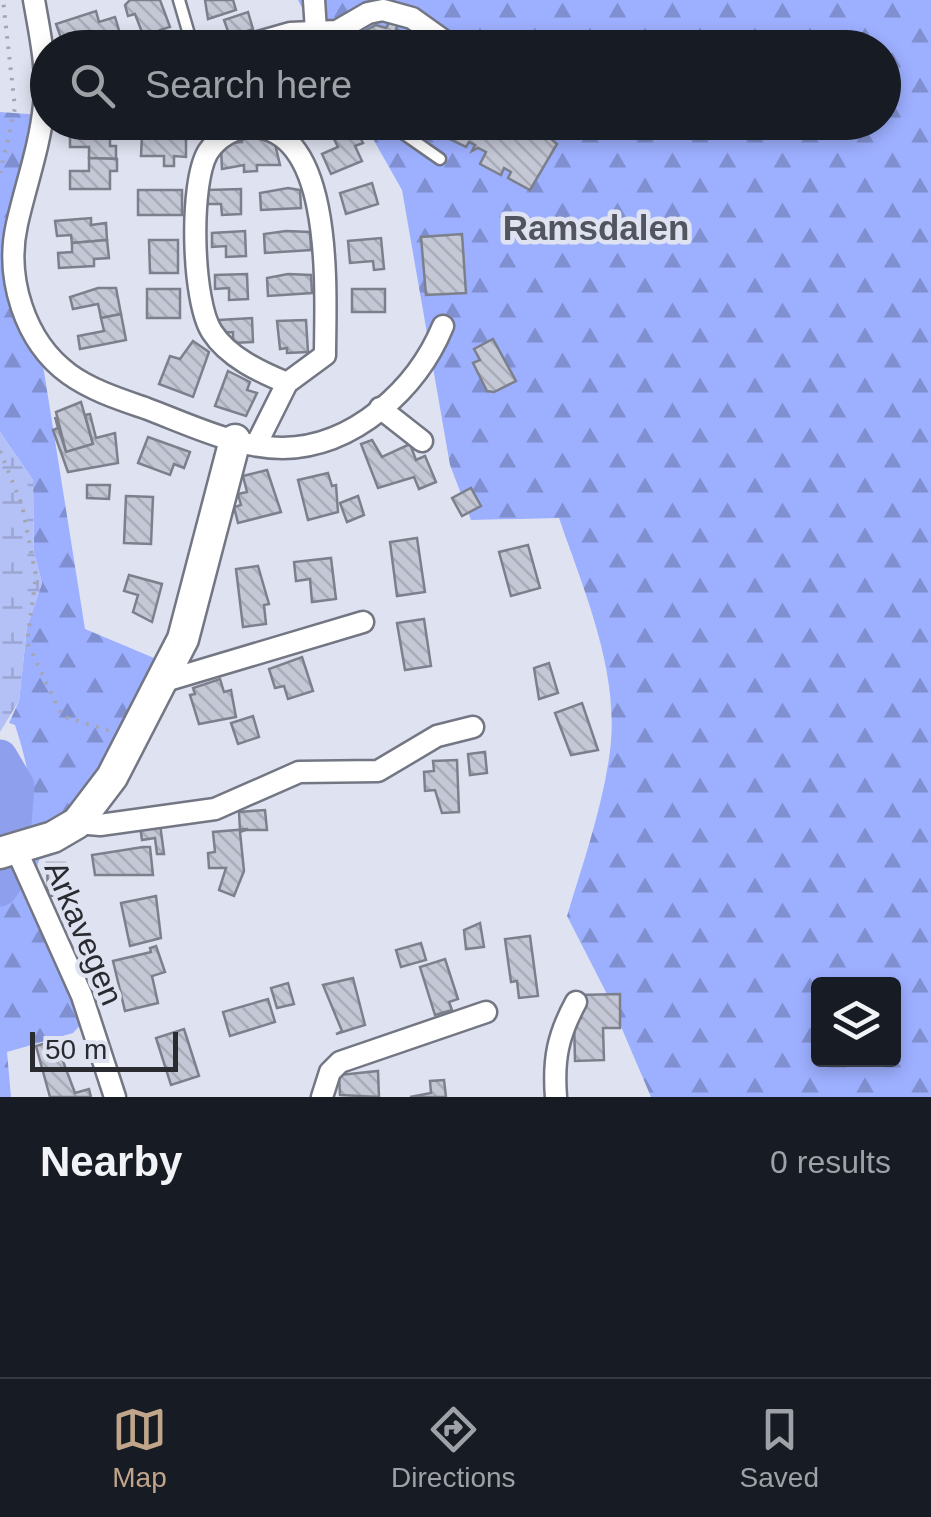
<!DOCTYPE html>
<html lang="en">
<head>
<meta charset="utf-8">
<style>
  :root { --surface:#171b24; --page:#242831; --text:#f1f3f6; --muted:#9ea1a6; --line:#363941; --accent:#c0a58a }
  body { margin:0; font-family:Arial,sans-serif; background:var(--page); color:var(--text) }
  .controls { position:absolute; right:30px; bottom:30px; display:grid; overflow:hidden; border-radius:10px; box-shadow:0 5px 15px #0003 }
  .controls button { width:90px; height:90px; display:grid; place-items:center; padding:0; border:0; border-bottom:2px solid var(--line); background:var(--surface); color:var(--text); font:50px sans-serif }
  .scale { position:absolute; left:30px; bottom:25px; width:148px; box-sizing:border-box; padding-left:10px; border:5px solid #2a2b31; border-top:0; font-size:28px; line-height:35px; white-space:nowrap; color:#2a2b31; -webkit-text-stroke:8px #dfe3f1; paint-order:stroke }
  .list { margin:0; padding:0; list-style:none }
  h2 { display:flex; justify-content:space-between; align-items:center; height:130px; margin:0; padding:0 40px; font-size:42px }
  h2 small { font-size:32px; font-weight:400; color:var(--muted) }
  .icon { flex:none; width:55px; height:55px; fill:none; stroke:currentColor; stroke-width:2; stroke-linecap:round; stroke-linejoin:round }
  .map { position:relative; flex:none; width:931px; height:1097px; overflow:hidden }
  .search { position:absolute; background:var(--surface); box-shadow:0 5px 15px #0003; left:30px; right:30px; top:30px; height:110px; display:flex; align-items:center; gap:25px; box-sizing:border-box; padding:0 35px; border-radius:55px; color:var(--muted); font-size:38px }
  .sheet { height:280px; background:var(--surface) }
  nav { display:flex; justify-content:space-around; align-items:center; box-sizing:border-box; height:140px; border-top:2px solid var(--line); background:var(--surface); font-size:28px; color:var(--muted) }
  nav a { display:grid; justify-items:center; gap:5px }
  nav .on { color:var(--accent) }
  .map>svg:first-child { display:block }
</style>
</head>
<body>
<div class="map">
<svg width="931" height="1097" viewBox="0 0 931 1097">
  <defs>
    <pattern id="forest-firs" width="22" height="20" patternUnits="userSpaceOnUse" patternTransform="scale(2.5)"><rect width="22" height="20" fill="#9dafff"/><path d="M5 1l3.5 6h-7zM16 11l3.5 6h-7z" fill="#808fcf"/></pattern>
    <pattern id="wetland-marsh" width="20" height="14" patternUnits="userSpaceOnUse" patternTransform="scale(2.5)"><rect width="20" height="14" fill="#b4c1f6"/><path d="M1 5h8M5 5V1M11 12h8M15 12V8" fill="none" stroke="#9ba6d3"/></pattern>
    <pattern id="building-back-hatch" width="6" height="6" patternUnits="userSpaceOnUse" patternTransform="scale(2.5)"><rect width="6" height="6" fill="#c4c7d5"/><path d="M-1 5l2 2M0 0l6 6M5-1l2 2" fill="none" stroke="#a9abb7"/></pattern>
  </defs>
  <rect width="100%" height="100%" fill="#dfe3f1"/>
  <g fill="url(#forest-firs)" fill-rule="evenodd">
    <path d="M298 0H931V1097H651L608 996 567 916C583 863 603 806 610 751 620 672 584 591 559 518L471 520 450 465 402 190 364 123 884 122V48L322 47ZM818 984H894V1060H818Z"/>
    <path d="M0 112 42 115 12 247 39 340 85 629 166 663 155 706 42 850 35 874 87 1018 73 1033 7 1052 11 1097H0V846C49 833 26 759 15 725L9 723 19 701 27 627 42 583 34 553 33 480 0 432Z"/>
  </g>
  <polygon fill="url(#wetland-marsh)" points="0,432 33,480 34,553 42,583 27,627 19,701 0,732"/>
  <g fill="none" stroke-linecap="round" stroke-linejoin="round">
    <polyline stroke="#8e9fee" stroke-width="35" points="0,757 17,786 10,874 0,889"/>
  </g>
  <g fill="url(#building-back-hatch)" stroke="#7c808c" stroke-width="2.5">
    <polygon points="130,0 160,0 170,27 160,30 165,44 148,48 135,14 128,16 125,5"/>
    <polygon points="205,0 233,0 236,10 208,19"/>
    <polygon points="96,11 99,22 115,17 121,37 104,42 105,48 80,48 76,33 61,38 56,24"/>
    <polygon points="248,12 253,29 230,37 224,20"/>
    <polygon points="390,21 398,25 396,29 432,48 366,48 365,31 376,25 386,28"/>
    <polygon points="445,122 531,122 557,144 530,190 508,178 511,172 504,168 501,175 480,164 486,152 478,148 472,151 475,145 469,142 466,147 445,137 451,125"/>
    <polygon points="92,126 110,128 110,146 116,146 116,159 89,158 89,147 70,147 70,128"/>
    <polygon points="356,129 363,143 355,146 362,161 331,174 322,154 338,147 334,139"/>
    <polygon points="165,130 186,135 186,157 174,156 174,166 164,166 164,156 141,156 142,135 165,135"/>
    <polygon points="242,136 274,140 280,165 257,165 257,171 244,172 244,165 222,169 221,148 226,143 242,142"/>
    <polygon points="89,158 117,159 117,171 110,171 110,189 70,189 70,171 89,171"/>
    <polygon points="372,183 378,204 346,214 340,193"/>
    <polygon points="288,188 300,190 301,208 261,210 260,193"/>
    <polygon points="241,189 241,214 222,215 221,204 208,204 207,190"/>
    <rect x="138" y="190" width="44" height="25"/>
    <polygon points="91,218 91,225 106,223 107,240 72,243 71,235 57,236 55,221"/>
    <polygon points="245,231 246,256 226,257 226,246 212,247 212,233"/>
    <polygon points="286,231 310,232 311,250 265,253 264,234"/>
    <polygon points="462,234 466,293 426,295 421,237"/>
    <polygon points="381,238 384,269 374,270 373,261 350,263 348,241"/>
    <polygon points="107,240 109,258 94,259 94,266 59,268 58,253 72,252 72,243"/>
    <polygon points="149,240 178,240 178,273 150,273"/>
    <polygon points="247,274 248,299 229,300 229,288 215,289 215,275"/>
    <polygon points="288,274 311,275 312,293 268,296 267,278"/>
    <polygon points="98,288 116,288 121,314 101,318 98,304 73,309 70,297"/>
    <rect x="147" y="289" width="33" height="29"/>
    <rect x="352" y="289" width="33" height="23"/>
    <polygon points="121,314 126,340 80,349 78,336 104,331 101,318"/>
    <polygon points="252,318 253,342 233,343 233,332 220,333 219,320"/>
    <polygon points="306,320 308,352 287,353 287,348 280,349 277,321"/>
    <polygon points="493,339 516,381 494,392 487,391 473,363 480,360 474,349"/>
    <polygon points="193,341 209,352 193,397 159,384 170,356 180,359"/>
    <polygon points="228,371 250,382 247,390 257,393 246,416 215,406"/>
    <polygon points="81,402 93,444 66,452 56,412"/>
    <polygon points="90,414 96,438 115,433 118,463 68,472 53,430 58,428 55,417 66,452 93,444 85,415"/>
    <polygon points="148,437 190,452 184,468 174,464 170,475 138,463"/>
    <polygon points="372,440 382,457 410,444 416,460 425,456 436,482 419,489 414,477 378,488 361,444"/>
    <polygon points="267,470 281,512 238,523 234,507 241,505 238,494 247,492 243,476"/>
    <polygon points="328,473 332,486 336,485 338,512 308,520 298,480"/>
    <polygon points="87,485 110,485 109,499 87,498"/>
    <polygon points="471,488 481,506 462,516 452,498"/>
    <polygon points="126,496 153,497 151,544 124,543"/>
    <polygon points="358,496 364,515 347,522 340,503"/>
    <polygon points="417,538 425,592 397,596 390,542"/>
    <polygon points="528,545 540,588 511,596 499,552"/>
    <polygon points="331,558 336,599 312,602 310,579 296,581 294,562"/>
    <polygon points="258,566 269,604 264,605 266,624 243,627 236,569"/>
    <polygon points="129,575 162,584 152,622 133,612 138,595 124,591"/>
    <polygon points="424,619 431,666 405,670 397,623"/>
    <polygon points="302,657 313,691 288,699 284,686 275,688 269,669"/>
    <polygon points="549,663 558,693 539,699 534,668"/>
    <polygon points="220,679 224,692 231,690 236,717 199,724 190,695 195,694 193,688"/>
    <polygon points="582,703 598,750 571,755 555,713"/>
    <polygon points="253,716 259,737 238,744 231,723"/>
    <polygon points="485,752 487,773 470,775 468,754"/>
    <polygon points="457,760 459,812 442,813 435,790 425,791 424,772 434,771 433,761"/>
    <polygon points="265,810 267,830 240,830 239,812"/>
    <polygon points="160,824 164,854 157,854 155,838 142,840 140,826"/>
    <polygon points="248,829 240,832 244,871 234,896 219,890 226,868 209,868 208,853 215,852 213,832"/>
    <polygon points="143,847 150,847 153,875 95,875 92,855"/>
    <polygon points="47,863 65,863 66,895 48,896"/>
    <polygon points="156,896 161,938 130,946 121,903"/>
    <polygon points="480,923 484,947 466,949 464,930"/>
    <polygon points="530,936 538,996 519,998 517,981 511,982 505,939"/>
    <polygon points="421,943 426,960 401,967 396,950"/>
    <polygon points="156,946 165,972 152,976 158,1003 125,1011 113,961 151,952 150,948"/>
    <polygon points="445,959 458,999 449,1002 452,1010 435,1015 420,967"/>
    <polygon points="353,978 365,1025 336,1034 342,1031 323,985"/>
    <polygon points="288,983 294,1004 277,1008 271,988"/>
    <polygon points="620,994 620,1028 603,1028 604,1060 575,1061 574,1018 581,1018 580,995"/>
    <polygon points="268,999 275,1022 230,1036 223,1012"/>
    <polygon points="184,1029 199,1076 171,1085 156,1038"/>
    <polygon points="55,1040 75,1093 89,1089 91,1097 50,1097 36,1046"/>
    <polygon points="378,1071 379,1097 340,1095 339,1075"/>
    <polygon points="444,1080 446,1097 410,1097 431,1093 430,1081"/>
  </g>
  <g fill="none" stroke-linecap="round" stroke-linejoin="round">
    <g stroke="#737683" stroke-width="15">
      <g id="lane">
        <polyline points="179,0 193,48"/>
        <polyline points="316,32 328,48"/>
        <polyline points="387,122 440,159"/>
      </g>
    </g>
    <g stroke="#737683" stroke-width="25">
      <g id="street">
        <path d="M34 0C40 35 48 70 44 105 40 146 26 184 17 224 5 277 24 341 69 374 91 390 119 399 145 408 188 424 236 448 283 448 354 447 417 389 443 326"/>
        <polyline points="314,0 316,31"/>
        <polyline points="238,48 290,33 337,31 368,13 383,10 412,18 454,48"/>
        <polyline points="380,408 422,441"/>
        <path d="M256 445 287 383 325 355C325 298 336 130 253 127 236 126 217 138 208 152 189 183 192 302 212 332 228 357 260 372 287 383"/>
        <polyline points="165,681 363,622"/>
        <polyline points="77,823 100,825 215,809 299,772 378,771 437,736 473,727"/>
        <polyline points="16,849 82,996 115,1097"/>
        <polyline points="322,1097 330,1072 340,1062 486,1012"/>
        <path d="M556 1097C553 1059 558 1035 576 1002"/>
      </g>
    </g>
    <g stroke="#737683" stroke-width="35">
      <polyline id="secondary" points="0,853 53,837 77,823 112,777 183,639 235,440"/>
    </g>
    <g stroke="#a3a6b1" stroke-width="4" stroke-dasharray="2.5 8" stroke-linecap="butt">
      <polyline points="0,173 15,108 3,0"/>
      <polyline points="0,451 22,505 36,576 27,642 62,716 110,731"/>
    </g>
    <use href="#lane" stroke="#fff" stroke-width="10"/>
    <use href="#street" stroke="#fff" stroke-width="20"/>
    <use href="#secondary" stroke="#fff" stroke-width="30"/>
  </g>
  <g text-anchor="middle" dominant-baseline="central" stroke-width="9" stroke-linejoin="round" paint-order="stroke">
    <g font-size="32" fill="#2a2b31" stroke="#dfe3f1">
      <text transform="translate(84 933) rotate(67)">Arkavegen</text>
    </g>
    <g font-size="35" font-weight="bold" fill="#525560" stroke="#dfe3f1">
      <text x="596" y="227">Ramsdalen</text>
    </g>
  </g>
</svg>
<div class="controls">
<button><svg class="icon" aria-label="layers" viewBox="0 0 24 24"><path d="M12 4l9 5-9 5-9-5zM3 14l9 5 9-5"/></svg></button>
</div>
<div class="scale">50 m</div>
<div class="search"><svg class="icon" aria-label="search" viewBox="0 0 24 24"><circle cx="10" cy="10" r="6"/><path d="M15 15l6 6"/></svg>Search here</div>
</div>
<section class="sheet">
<h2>Nearby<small>0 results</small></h2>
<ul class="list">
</ul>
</section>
<nav>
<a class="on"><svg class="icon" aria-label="map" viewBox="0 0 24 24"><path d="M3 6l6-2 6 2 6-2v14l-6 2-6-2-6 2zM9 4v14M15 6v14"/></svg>Map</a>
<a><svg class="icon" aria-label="directions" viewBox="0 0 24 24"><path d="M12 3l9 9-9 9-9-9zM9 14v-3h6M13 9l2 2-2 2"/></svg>Directions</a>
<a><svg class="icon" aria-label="saved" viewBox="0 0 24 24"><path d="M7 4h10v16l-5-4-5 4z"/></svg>Saved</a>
</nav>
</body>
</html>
